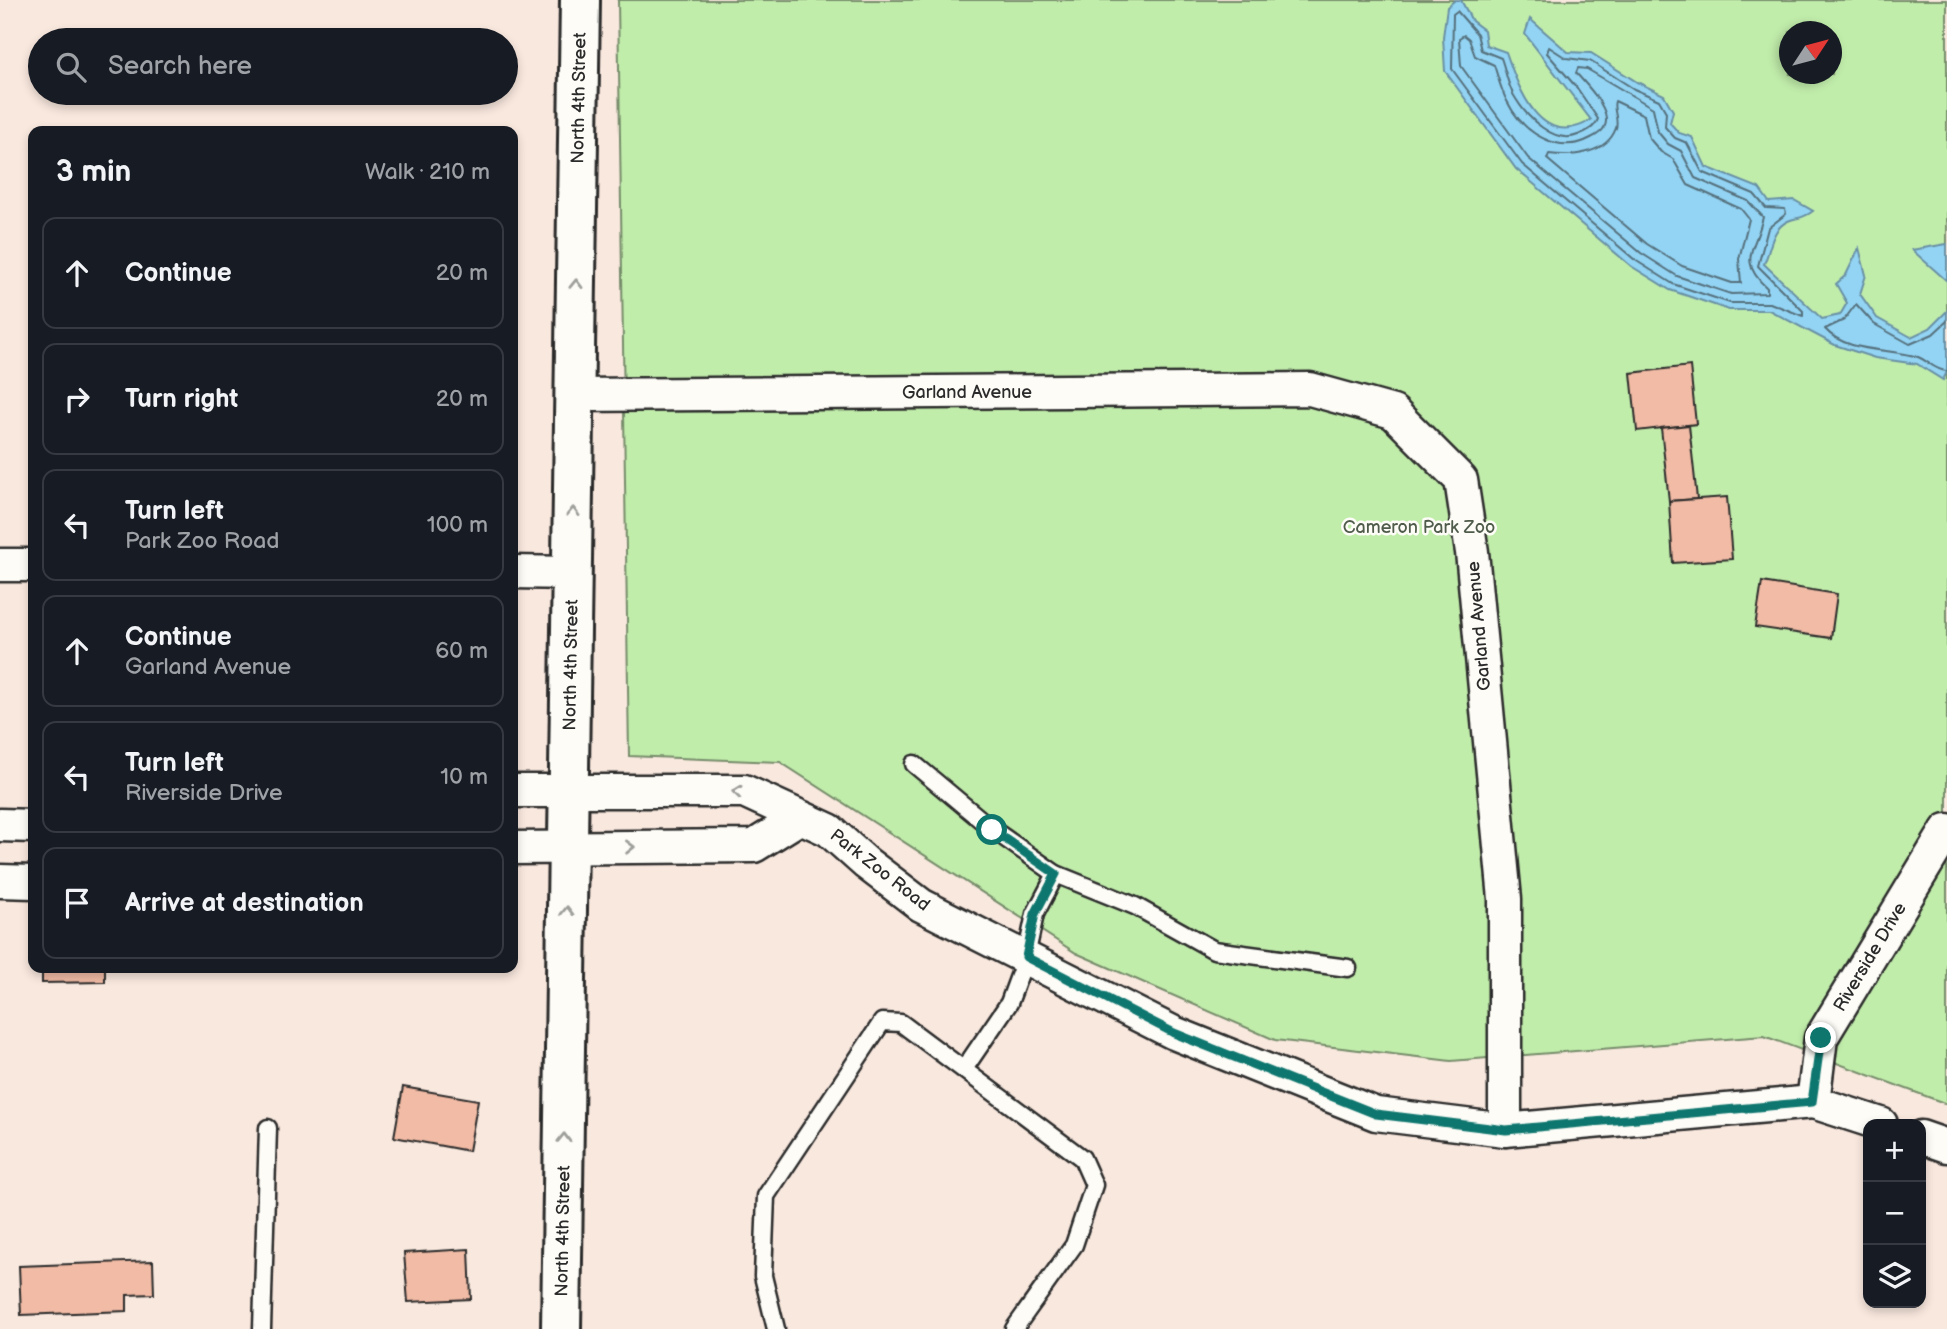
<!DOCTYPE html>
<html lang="en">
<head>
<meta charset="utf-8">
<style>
  :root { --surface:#171b24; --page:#20242c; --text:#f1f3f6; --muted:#9ea1a6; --line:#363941 }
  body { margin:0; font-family:"Balsamiq Sans",sans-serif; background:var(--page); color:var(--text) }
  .controls { position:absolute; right:21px; bottom:21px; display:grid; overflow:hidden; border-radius:14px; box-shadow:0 4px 10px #0003 }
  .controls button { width:63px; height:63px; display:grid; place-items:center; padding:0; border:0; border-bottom:2px solid var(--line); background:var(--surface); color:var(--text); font:35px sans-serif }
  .compass { position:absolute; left:1779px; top:21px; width:63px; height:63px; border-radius:50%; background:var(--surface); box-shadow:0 4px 10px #0003; rotate:54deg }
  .stop { position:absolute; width:21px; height:21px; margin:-16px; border:5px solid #0f766e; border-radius:50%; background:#fff }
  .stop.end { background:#0f766e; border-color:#fff; box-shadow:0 2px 7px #0008 }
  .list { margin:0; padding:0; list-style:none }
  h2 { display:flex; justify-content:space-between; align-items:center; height:91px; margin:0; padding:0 28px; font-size:30px }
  h2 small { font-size:23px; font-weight:400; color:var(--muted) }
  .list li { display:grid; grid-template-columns:46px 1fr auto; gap:21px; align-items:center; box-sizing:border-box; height:112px; margin:0 14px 14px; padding:0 14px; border:2px solid var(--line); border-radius:14px }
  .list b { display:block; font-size:26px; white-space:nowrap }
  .list p { margin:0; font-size:23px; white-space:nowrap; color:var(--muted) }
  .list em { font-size:23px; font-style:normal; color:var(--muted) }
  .icon { flex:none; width:38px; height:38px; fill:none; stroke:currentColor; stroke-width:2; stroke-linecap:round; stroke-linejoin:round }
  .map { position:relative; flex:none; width:1947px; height:1329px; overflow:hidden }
  .search { position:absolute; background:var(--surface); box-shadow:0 4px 10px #0003; left:28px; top:28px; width:490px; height:77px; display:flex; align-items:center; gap:18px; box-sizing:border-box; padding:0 24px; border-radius:38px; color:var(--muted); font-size:26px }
  .panel { position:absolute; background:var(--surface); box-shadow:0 4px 10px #0003; left:28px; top:126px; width:490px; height:847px; border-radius:14px }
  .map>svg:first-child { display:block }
</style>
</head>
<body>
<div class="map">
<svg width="1947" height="1329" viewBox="0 0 1947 1329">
  <rect width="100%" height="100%" fill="#f9e8de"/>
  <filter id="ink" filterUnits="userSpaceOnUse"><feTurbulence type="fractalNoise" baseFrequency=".0143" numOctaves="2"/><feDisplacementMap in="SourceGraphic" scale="14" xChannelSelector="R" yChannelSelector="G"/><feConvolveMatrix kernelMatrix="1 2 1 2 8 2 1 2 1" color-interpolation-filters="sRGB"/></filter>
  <g filter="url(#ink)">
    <path fill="#c1edab" stroke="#768c6b" stroke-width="2" fill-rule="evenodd" d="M618 0H1947V1104L1764 1036 1451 1061 1275 1040 1076 953 780 762 629 756ZM1790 32H1832V74H1790Z"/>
    <g fill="#93d4f4" stroke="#6990a4" stroke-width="2">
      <path d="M1455 0H1461L1472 21 1484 30 1486 45 1506 52C1519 90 1541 151 1591 120L1525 34 1530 19 1568 52 1591 53 1637 82 1664 95 1673 111 1670 123 1679 133 1692 137 1706 167 1759 188 1769 202 1794 200 1813 211C1803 219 1798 217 1788 221 1771 229 1771 249 1764 264L1822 319 1840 315 1847 303 1836 284 1846 275 1859 248 1866 275 1860 294 1877 318 1911 337 1930 328 1947 311V372L1943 380 1917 364 1875 358 1835 345 1769 310H1729L1670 290 1631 266 1516 169 1445 71 1443 37 1447 7Z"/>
      <polygon points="1947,244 1947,281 1912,250"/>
    </g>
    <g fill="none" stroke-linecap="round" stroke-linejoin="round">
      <g stroke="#556f7b" stroke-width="2">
        <path d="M1457 11 1477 34 1481 50 1501 58C1506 71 1508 88 1516 99 1527 117 1554 145 1578 135 1586 132 1595 128 1598 119L1577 88 1547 53 1549 47 1566 58 1590 61 1634 89 1659 100 1666 112 1665 127 1675 138 1687 143 1702 172 1754 194 1766 208 1785 209 1786 214 1768 228 1758 266 1803 311V316L1770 303H1730L1673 284 1635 260 1522 164 1452 69 1453 14Z"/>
        <path d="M1464 35 1469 39 1475 56 1494 65C1498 77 1501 90 1507 101 1522 132 1558 156 1591 138 1599 134 1607 129 1606 118 1605 104 1586 84 1576 73L1578 68 1587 69 1653 108 1658 132 1668 144 1681 151 1695 178 1748 201 1763 217C1755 251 1737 260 1767 288V293L1731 294 1677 276 1641 253 1528 158 1461 66 1459 38Z"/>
        <path d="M1615 101 1644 115 1649 138 1661 152 1673 159 1688 185 1741 209 1749 219 1739 259 1741 283H1732L1682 266 1647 244 1547 159 1549 154C1572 157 1607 154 1616 128 1619 118 1612 109 1615 101Z"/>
        <path d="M1947 321 1933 334 1910 344 1874 324 1856 304 1844 320 1825 329C1846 353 1889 348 1918 357 1928 361 1936 371 1947 371"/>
      </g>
    </g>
    <g fill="#f1bba5" stroke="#2b2b2b" stroke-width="2">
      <polygon points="1690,366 1696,424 1637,431 1631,373"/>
      <polygon points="1689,425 1697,499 1669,501 1661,428"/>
      <polygon points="1727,497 1732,559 1673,563 1669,501"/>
      <polygon points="1762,582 1837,594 1831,638 1755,627"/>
      <polygon points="42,968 105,968 105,982 42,983"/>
      <polygon points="403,1087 478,1100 469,1151 394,1137"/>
      <polygon points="469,1249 471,1299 408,1302 404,1253"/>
      <polygon points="153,1261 154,1294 127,1295 127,1311 21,1315 19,1266"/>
    </g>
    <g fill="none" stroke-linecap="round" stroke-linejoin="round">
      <g stroke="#2b2b2b" stroke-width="21">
        <g id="lane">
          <polyline points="914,764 992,829 1056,874"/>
          <polyline points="964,1069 1009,1003 1026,957 1035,914 1056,874 1135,906 1214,950 1348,968"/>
          <polyline points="262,1329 268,1128"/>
          <polyline points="776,1329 763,1276 766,1196 882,1022 901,1023 1082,1158 1094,1185 1074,1245 1014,1329"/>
        </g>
      </g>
      <g stroke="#2b2b2b" stroke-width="37">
        <g id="street">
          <polyline points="575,395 1310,389 1393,412 1461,480 1472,552 1505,899 1505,1130 1813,1102"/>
          <polyline points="0,565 33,565"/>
          <polyline points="513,572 572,573"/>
          <polyline points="513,791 744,791 829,830 866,863 921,905 1174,1033 1376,1114 1505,1130"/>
          <polyline points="0,825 33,826"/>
          <polyline points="513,848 754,846 799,818"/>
          <polyline points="0,881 33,882"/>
          <polyline points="1881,1124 1813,1102 1821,1038 1947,830"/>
          <polyline points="1921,1137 1947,1146"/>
        </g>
      </g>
      <g stroke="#2b2b2b" stroke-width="44">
        <polyline id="secondary" points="561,1329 580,0"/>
      </g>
      <use href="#lane" stroke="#fdfcf7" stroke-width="16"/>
      <use href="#street" stroke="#fdfcf7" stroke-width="32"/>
      <use href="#secondary" stroke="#fdfcf7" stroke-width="38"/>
    </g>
    <defs><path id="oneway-chevron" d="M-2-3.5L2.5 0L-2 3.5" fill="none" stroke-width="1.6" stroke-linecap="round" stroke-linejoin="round" transform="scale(1.75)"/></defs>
    <g stroke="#9e9e9b">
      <use href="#oneway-chevron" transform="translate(576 284) rotate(-89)"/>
      <use href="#oneway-chevron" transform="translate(573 512) rotate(-89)"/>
      <use href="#oneway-chevron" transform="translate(737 792) rotate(-174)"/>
      <use href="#oneway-chevron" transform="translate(630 847) rotate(-1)"/>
      <use href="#oneway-chevron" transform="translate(567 911) rotate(-89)"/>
      <use href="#oneway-chevron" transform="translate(564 1138) rotate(-89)"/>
    </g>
  </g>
  <g fill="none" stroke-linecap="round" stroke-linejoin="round" filter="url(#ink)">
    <polyline stroke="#0f766e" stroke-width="9" points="992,830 1056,874 1035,914 1026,957 1174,1033 1376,1114 1506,1130 1812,1102 1821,1038"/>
  </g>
  <g text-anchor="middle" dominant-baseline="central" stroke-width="5" stroke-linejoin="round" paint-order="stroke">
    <g font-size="18" fill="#2b2b2b" stroke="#fdfcf7">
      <text transform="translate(579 98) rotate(-89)">North 4th Street</text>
      <text x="967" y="392">Garland Avenue</text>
      <text transform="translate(1479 626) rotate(-95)">Garland Avenue</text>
      <text transform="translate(571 665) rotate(-89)">North 4th Street</text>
      <text transform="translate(880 870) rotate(38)">Park Zoo Road</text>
      <text transform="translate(1870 957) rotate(-59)">Riverside Drive</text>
      <text transform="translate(563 1231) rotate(-89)">North 4th Street</text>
    </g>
    <g font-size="18" fill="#505c4b" stroke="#fdfcf7">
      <text x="1419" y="527">Cameron Park Zoo</text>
    </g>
  </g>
</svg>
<div class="controls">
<button>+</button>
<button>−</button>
<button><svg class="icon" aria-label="layers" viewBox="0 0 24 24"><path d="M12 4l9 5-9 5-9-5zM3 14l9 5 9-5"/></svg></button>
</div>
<svg class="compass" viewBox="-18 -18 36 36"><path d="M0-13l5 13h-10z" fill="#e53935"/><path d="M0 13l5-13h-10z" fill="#9ea1a6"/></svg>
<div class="stop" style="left:992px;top:830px"></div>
<div class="stop end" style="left:1821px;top:1038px"></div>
<div class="search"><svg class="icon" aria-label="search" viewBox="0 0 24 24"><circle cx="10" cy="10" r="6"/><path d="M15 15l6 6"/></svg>Search here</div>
<section class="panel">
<h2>3 min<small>Walk · 210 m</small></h2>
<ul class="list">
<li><svg class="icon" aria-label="ahead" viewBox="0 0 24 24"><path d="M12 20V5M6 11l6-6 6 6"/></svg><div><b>Continue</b></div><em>20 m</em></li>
<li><svg class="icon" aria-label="right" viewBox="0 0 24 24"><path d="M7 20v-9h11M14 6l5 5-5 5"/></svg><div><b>Turn right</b></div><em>20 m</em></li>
<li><svg class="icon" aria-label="left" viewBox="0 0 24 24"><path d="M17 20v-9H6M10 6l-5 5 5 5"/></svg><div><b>Turn left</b><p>Park Zoo Road</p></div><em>100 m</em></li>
<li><svg class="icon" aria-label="ahead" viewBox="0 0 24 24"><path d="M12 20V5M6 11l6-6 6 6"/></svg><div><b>Continue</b><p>Garland Avenue</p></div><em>60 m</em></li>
<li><svg class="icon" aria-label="left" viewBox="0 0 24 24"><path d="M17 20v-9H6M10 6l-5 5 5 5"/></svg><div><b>Turn left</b><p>Riverside Drive</p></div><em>10 m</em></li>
<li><svg class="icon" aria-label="arrive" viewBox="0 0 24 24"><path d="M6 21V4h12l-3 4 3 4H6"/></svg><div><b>Arrive at destination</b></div></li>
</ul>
</section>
</div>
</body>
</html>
